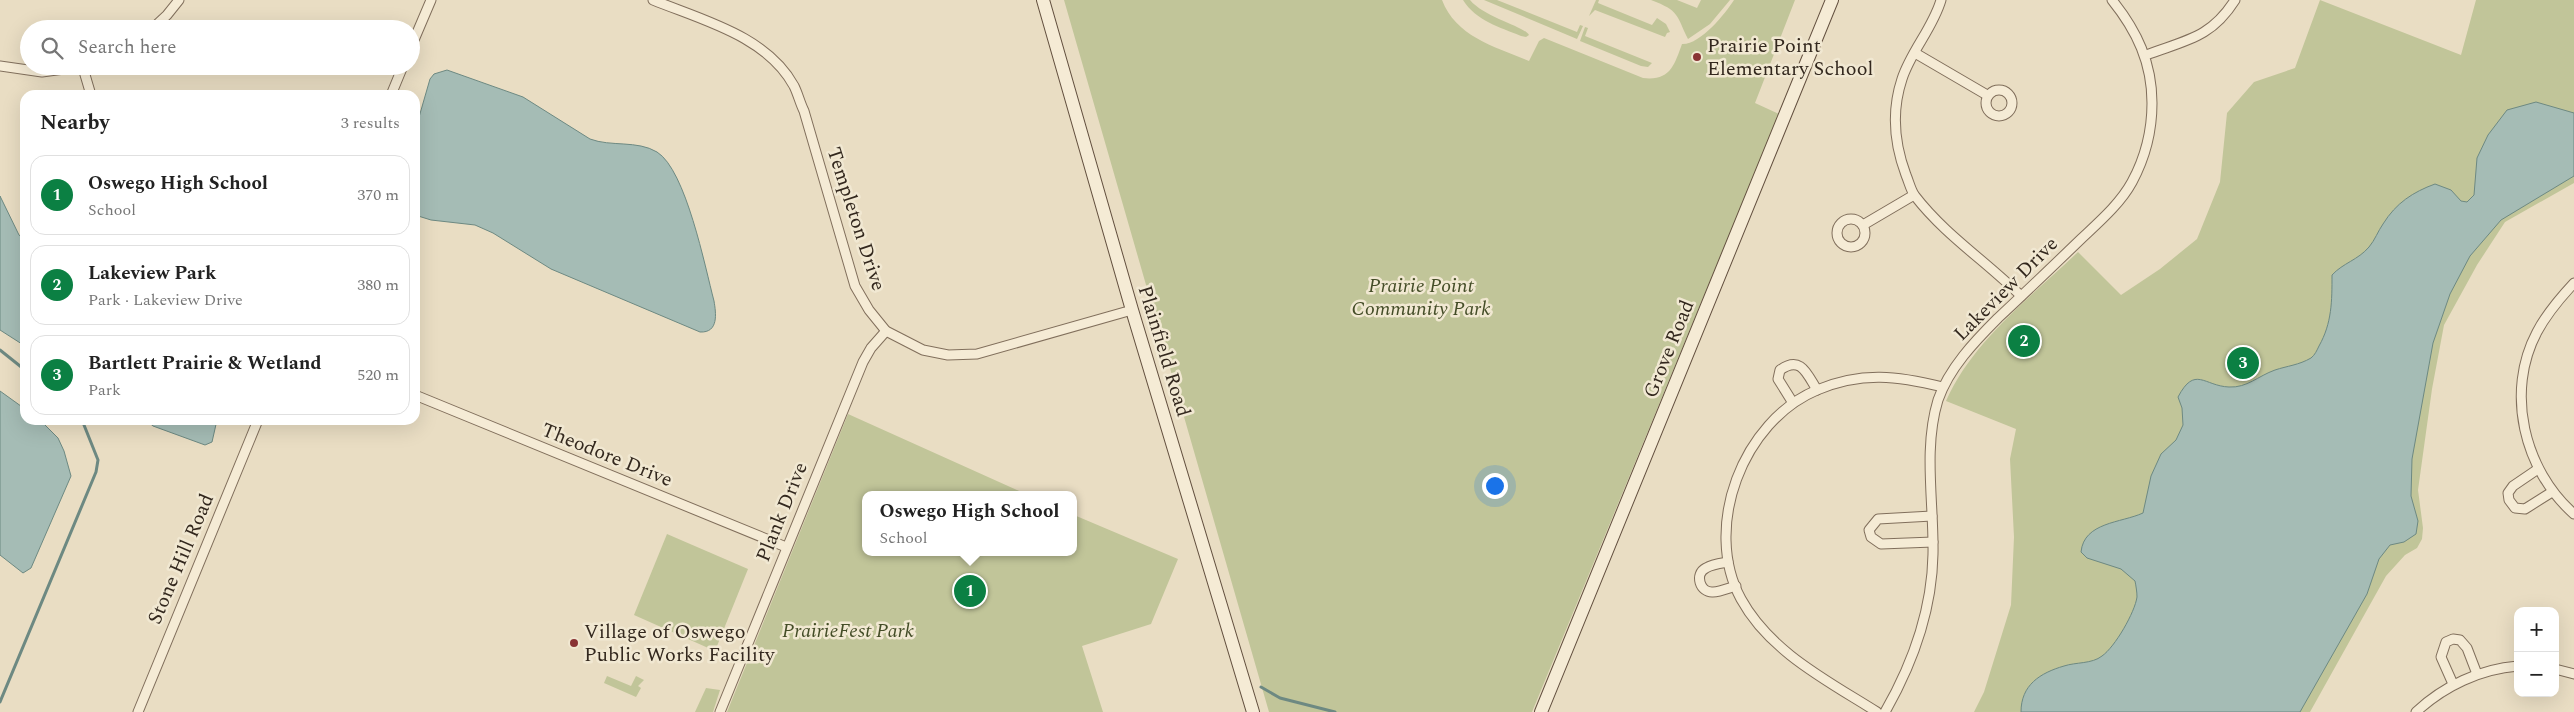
<!DOCTYPE html>
<html lang="en">
<head>
<meta charset="utf-8">
<style>
  :root { --surface:#fff; --page:#f2f2f2; --text:#222; --muted:#767676; --line:#e0e0e0; --accent:#0b8043 }
  body { margin:0; font-family:Spectral,serif; background:var(--page); color:var(--text) }
  .controls { position:absolute; right:15px; bottom:15px; display:grid; overflow:hidden; border-radius:10px; box-shadow:0 5px 20px #0002 }
  .controls button { width:45px; height:45px; display:grid; place-items:center; padding:0; border:0; border-bottom:1px solid var(--line); background:var(--surface); color:var(--text); font:25px sans-serif }
  .you { position:absolute; left:1494px; top:485px; width:18px; height:18px; margin:-12px; border:4px solid #fff; border-radius:50%; background:#1a73e8; box-shadow:0 0 0 8px #1a73e833 }
  .badge { display:grid; place-items:center; width:32px; height:32px; border-radius:50%; background:var(--accent); color:#fff; font-size:16px; font-weight:700 }
  .pin { position:absolute; translate:-50% -50%; border:2px solid #fff; box-shadow:0 1px 5px #0006 }
  .popup { position:absolute; left:862px; top:491px; width:215px; height:65px; box-sizing:border-box; display:grid; place-content:center; border-radius:10px; background:var(--surface); filter:drop-shadow(0 1px 4px #0005); font-size:16px; white-space:nowrap; color:var(--muted) }
  .popup b { font-size:19px; color:var(--text) }
  .popup::after { content:''; position:absolute; left:50%; top:100%; margin-left:-10px; border:10px solid transparent; border-top-color:var(--surface) }
  .list { margin:0; padding:0; list-style:none }
  h2 { display:flex; justify-content:space-between; align-items:center; height:65px; margin:0; padding:0 20px; font-size:21px }
  h2 small { font-size:16px; font-weight:400; color:var(--muted) }
  .list li { display:grid; grid-template-columns:32px 1fr auto; gap:15px; align-items:center; box-sizing:border-box; height:80px; margin:0 10px 10px; padding:0 10px; border:1px solid var(--line); border-radius:15px }
  .list b { display:block; font-size:19px; white-space:nowrap }
  .list p { margin:0; font-size:16px; white-space:nowrap; color:var(--muted) }
  .list em { font-size:16px; font-style:normal; color:var(--muted) }
  .icon { flex:none; width:28px; height:28px; fill:none; stroke:currentColor; stroke-width:2; stroke-linecap:round; stroke-linejoin:round }
  .map { position:relative; flex:none; width:2574px; height:712px; overflow:hidden }
  .search { position:absolute; background:var(--surface); box-shadow:0 5px 20px #0002; left:20px; top:20px; width:400px; height:55px; display:flex; align-items:center; gap:12px; box-sizing:border-box; padding:0 18px; border-radius:28px; color:var(--muted); font-size:19px }
  .panel { position:absolute; background:var(--surface); box-shadow:0 5px 20px #0002; left:20px; top:90px; width:400px; height:335px; border-radius:15px }
  .map>svg:first-child { display:block }
</style>
</head>
<body>
<div class="map">
<svg width="2574" height="712" viewBox="0 0 2574 712">
  <rect width="100%" height="100%" fill="#e9ddc3"/>
  <g fill="#c1c599">
    <path d="M1064 0H1442C1456 37 1496 47 1529 61L1539 41 1544 38 1643 78C1670 81 1674 66 1682 44 1700 45 1725 14 1734 0H1795L1755 103 1779 114 1532 712H1269Z"/>
    <path d="M1463 0H1470C1485 18 1524 26 1529 35L1526 37 1521 36C1500 27 1476 21 1463 0Z"/>
    <polygon points="1484,0 1497,0 1577,32 1580,25 1583,26 1577,39"/>
    <polygon points="1596,0 1599,0 1598,3 1652,25 1657,18 1666,24 1670,32 1667,33 1665,37 1595,10 1589,16"/>
    <path d="M1651 0H1677L1697 8 1701 0H1730L1710 24 1688 39C1676 15 1680 11 1651 0Z"/>
    <path d="M2320 0 2461 55 2476 0H2574V183L2505 222 2477 265 2444 325 2432 389 2418 490 2423 528 2422 539 2417 548 2405 555 2386 576 2310 712H1974L1984 692 2011 605 2014 537 2010 459 2016 429 1946 401C1973 340 2031 297 2078 252L2121 295 2160 269 2197 239 2220 182 2227 113 2254 82 2295 68Z"/>
    <polygon points="1585,27 1588,28 1585,36 1652,63 1648,67 1641,66 1580,41"/>
    <polygon points="848,414 1028,495 866,495 866,552 1074,552 1074,515 1178,559 1151,624 1082,646 1103,712 727,712"/>
    <polygon points="667,534 748,569 715,651 634,615"/>
    <polygon points="607,676 631,686 636,676 644,680 638,686 641,688 636,697 604,683"/>
    <polygon points="706,688 720,690 713,712 695,712"/>
  </g>
  <g fill="#a5bcb5" stroke="#6d8982">
    <path d="M447 70 523 97 590 139C611 147 637 140 657 152 686 170 705 267 714 301 716 313 719 333 700 332L551 269 493 233 475 225 431 220 415 215V131L430 79 434 74Z"/>
    <path d="M2536 102 2574 113V176L2501 220 2470 256 2450 294 2433 343 2412 459 2411 496 2418 521 2416 534 2404 542 2390 545 2379 559 2367 594 2300 712H2021C2021 685 2040 673 2064 666 2076 662 2092 664 2102 656 2115 647 2135 612 2137 597 2137 592 2136 586 2135 581L2121 569 2087 558 2081 552C2084 522 2121 523 2143 513L2151 476 2161 454 2176 440 2183 425 2182 408 2178 397C2195 365 2204 386 2229 387 2247 388 2258 376 2275 370 2287 366 2299 365 2311 358 2315 355 2317 350 2319 346 2332 323 2332 301 2332 275 2343 263 2358 260 2369 247 2375 240 2378 231 2383 224 2396 203 2413 192 2435 184L2451 190 2461 201 2467 202 2474 195 2477 158 2488 135 2507 110Z"/>
    <polygon points="0,196 19,235 25,240 25,346 0,330"/>
    <polygon points="0,391 25,409 25,420 40,420 58,438 64,451 71,476 31,568 23,573 0,555"/>
    <polygon points="146,420 217,420 212,442 205,445 153,426"/>
  </g>
  <g fill="none" stroke-linecap="round" stroke-linejoin="round">
    <g stroke="#6d8982" stroke-width="3">
      <polyline points="0,350 25,370"/>
      <polyline points="1261,687 1280,698 1335,712"/>
      <polyline points="0,702 96,472 98,460 82,420"/>
    </g>
    <g stroke="#816f5c" stroke-width="11">
      <g id="street">
        <path d="M653 0C702 20 767 36 794 86 798 94 800 103 804 111L855 286 869 310 886 331 923 350 948 355 977 354 1132 310"/>
        <path d="M1941 0C1933 28 1911 51 1902 79 1891 112 1894 143 1906 175 1909 182 1911 191 1915 196 1945 235 1987 262 2021 296"/>
        <polyline points="152,29 167,15 179,0"/>
        <polyline points="411,47 431,0"/>
        <polyline points="1915,53 1987,95"/>
        <path d="M2146 55C2186 40 2211 38 2235 0"/>
        <polyline points="0,66 42,72 86,66"/>
        <polyline points="83,68 91,95"/>
        <circle cx="1999" cy="103" r="13"/>
        <polyline points="391,95 403,66"/>
        <circle cx="1851" cy="233" r="14"/>
        <polyline points="1863,225 1914,195"/>
        <path d="M2574 283C2560 298 2547 313 2537 332 2505 392 2524 470 2574 514"/>
        <polyline points="415,395 786,547"/>
        <path d="M1793 403 1778 379 1780 370C1801 355 1807 374 1817 390"/>
        <polyline points="2538,469 2513,486 2508,493 2509,500 2515,508 2525,509 2552,492"/>
        <polyline points="1932,516 1878,519 1869,530 1871,537 1881,544 1933,542"/>
        <path d="M1728 562C1722 563 1712 564 1706 568 1694 574 1700 593 1713 592 1720 592 1729 588 1736 586"/>
        <polyline points="2555,669 2574,674"/>
        <polyline points="2453,684 2441,657 2446,642 2453,639 2460,640 2467,648 2477,674"/>
        <polyline points="138,712 258,420"/>
        <polyline points="720,712 863,362 871,348 886,331"/>
        <path d="M1877 712C1828 681 1770 652 1741 599 1702 527 1743 421 1817 390 1862 371 1898 376 1943 387"/>
        <path d="M1885 712C1913 663 1932 611 1933 554 1934 503 1923 449 1938 400 1949 368 1975 341 1998 318 2026 292 2053 266 2081 239 2099 222 2120 204 2132 182 2145 158 2152 131 2152 103 2152 63 2137 31 2112 0"/>
        <path d="M2416 712C2444 686 2480 669 2518 666"/>
      </g>
    </g>
    <g stroke="#63503f" stroke-width="14">
      <g id="secondary">
        <polyline points="1043,0 1132,310 1253,712"/>
        <polyline points="1541,712 1832,0"/>
      </g>
    </g>
    <use href="#street" stroke="#f5ebd5" stroke-width="9"/>
    <use href="#secondary" stroke="#f5ebd5" stroke-width="12"/>
  </g>
  <g fill="#893334" stroke="#f1e8d2" stroke-width="2">
    <circle cx="1697" cy="57" r="5"/>
    <circle cx="574" cy="643" r="5"/>
  </g>
  <g text-anchor="middle" dominant-baseline="central" stroke-width="5" stroke-linejoin="round" paint-order="stroke">
    <g font-size="20" fill="#33281e" stroke="#f1e8d2" text-anchor="start">
      <text x="1707" y="46">Prairie Point<tspan x="1707" dy="23">Elementary School</tspan></text>
      <text x="584" y="632">Village of Oswego<tspan x="584" dy="23">Public Works Facility</tspan></text>
    </g>
    <g font-size="20" fill="#33281e" stroke="#f1e8d2">
      <text transform="translate(856 219) rotate(72)">Templeton Drive</text>
      <text transform="translate(2006 289) rotate(-45)">Lakeview Drive</text>
      <text transform="translate(1669 349) rotate(-68)">Grove Road</text>
      <text transform="translate(1164 351) rotate(73)">Plainfield Road</text>
      <text transform="translate(607 455) rotate(22)">Theodore Drive</text>
      <text transform="translate(782 512) rotate(-68)">Plank Drive</text>
      <text transform="translate(181 559) rotate(-67)">Stone Hill Road</text>
    </g>
    <g font-size="20" font-style="italic" fill="#444d27" stroke="#f1e8d2">
      <text x="1421" y="286">Prairie Point<tspan x="1421" dy="23">Community Park</tspan></text>
      <text x="848" y="631">PrairieFest Park</text>
    </g>
  </g>
</svg>
<div class="controls">
<button>+</button>
<button>−</button>
</div>
<div class="you"></div>
<div class="pin badge" style="left:970px;top:591px">1</div>
<div class="popup"><b>Oswego High School</b>School</div>
<div class="pin badge" style="left:2024px;top:341px">2</div>
<div class="pin badge" style="left:2243px;top:363px">3</div>
<div class="search"><svg class="icon" aria-label="search" viewBox="0 0 24 24"><circle cx="10" cy="10" r="6"/><path d="M15 15l6 6"/></svg>Search here</div>
<section class="panel">
<h2>Nearby<small>3 results</small></h2>
<ul class="list">
<li><span class="badge">1</span><div><b>Oswego High School</b><p>School</p></div><em>370 m</em></li>
<li><span class="badge">2</span><div><b>Lakeview Park</b><p>Park · Lakeview Drive</p></div><em>380 m</em></li>
<li><span class="badge">3</span><div><b>Bartlett Prairie &amp; Wetland</b><p>Park</p></div><em>520 m</em></li>
</ul>
</section>
</div>
</body>
</html>
